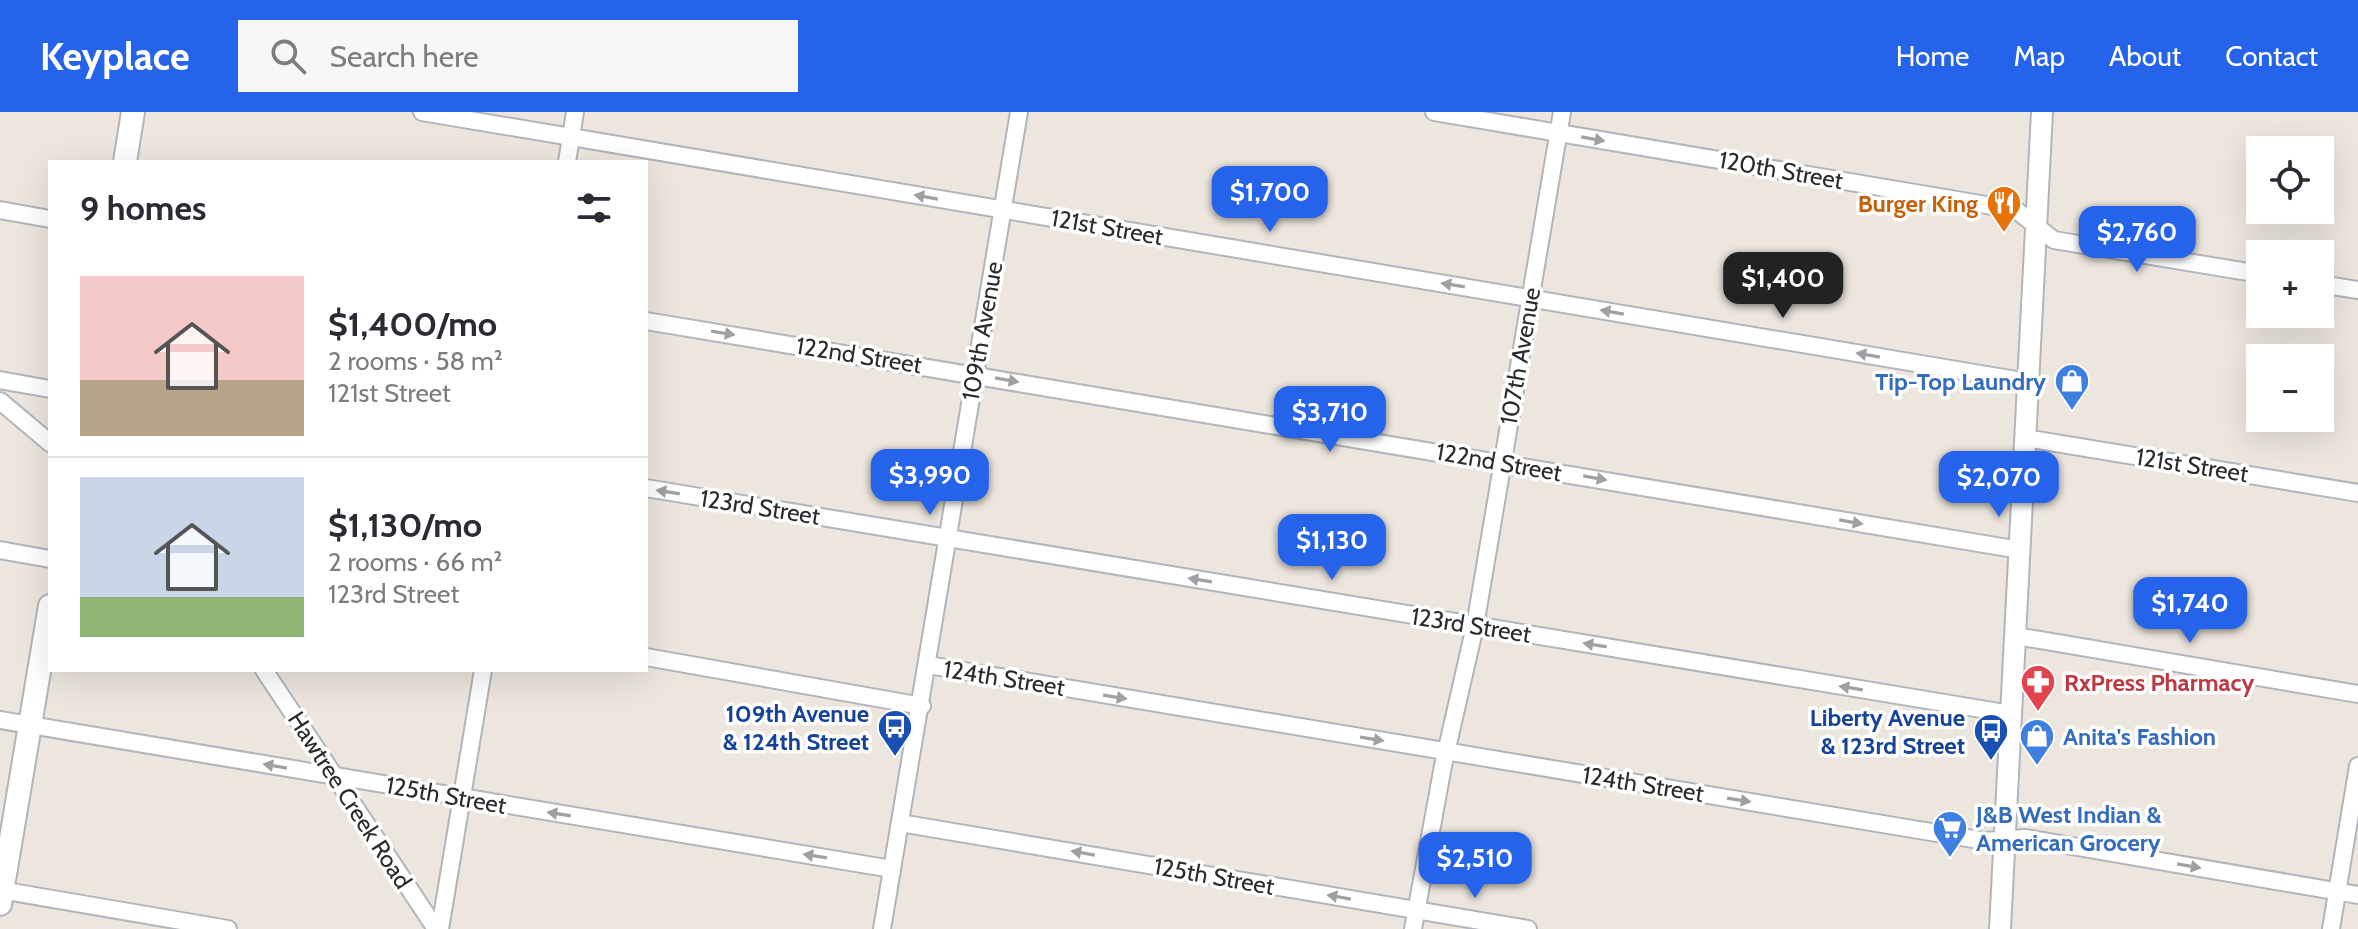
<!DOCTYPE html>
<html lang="en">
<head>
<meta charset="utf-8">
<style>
  body { margin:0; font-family:Cabin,sans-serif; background:#f7f7f7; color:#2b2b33; height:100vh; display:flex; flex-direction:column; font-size:30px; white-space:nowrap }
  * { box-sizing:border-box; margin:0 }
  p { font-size:26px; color:#7c7c81 }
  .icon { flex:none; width:44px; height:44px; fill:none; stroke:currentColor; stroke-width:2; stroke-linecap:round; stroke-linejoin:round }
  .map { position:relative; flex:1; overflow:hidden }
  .panel { position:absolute; left:48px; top:48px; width:600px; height:512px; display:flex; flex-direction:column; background:#fff; border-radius:0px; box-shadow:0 8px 32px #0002 }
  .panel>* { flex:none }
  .controls { position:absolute; left:2246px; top:24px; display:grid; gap:16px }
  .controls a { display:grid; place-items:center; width:88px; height:88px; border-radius:0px; background:#fff; box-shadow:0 8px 32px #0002; font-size:40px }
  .price { position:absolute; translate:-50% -68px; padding:0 18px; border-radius:16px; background:#2563eb; color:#fff; font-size:26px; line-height:52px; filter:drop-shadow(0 2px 4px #0008) }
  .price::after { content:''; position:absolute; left:50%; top:48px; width:24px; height:18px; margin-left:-12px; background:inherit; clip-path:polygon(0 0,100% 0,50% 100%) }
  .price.current { background:#222; color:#fff }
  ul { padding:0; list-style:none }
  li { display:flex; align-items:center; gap:24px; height:200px; padding:0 32px }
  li+li { border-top:2px solid #e1e1e2 }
  li span { display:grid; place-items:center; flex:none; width:224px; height:160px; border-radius:0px; color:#555 }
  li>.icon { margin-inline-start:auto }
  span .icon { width:96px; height:96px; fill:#fffc; stroke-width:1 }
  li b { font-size:34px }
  h2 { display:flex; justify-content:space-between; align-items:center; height:96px; padding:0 32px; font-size:34px }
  header { display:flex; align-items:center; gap:48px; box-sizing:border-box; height:112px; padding:0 40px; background:#2563eb; color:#fff }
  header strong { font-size:38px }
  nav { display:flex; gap:44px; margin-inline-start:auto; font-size:28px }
  .search { width:560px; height:72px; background:#f7f7f7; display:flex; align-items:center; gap:20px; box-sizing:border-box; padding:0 28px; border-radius:0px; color:#7c7c81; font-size:30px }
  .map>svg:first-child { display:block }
</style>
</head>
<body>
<header>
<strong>Keyplace</strong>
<div class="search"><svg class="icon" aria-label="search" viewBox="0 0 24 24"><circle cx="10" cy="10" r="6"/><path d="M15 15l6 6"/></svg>Search here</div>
<nav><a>Home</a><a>Map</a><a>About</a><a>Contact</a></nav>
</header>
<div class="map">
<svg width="2358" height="817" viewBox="0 0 2358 817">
  <rect width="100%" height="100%" fill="#ece6de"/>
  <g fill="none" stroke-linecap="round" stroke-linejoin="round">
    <defs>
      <g id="minor">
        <path d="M 422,0 L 2028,270"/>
        <path d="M 1434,0 L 2016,98 L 2054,128 L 2260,162"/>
        <path d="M 567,50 L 575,0"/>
        <path d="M 0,98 L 50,107"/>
        <path d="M 2320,172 L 2358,178"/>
        <path d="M 646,209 L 2020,438"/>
        <path d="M 0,268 L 50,277"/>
        <path d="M 0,289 L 50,331"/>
        <path d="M 2025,326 L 2358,381"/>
        <path d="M 646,376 L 2011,602"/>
        <path d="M 0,438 L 50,447"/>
        <path d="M 2016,524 L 2358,582"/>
        <path d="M 646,545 L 922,594"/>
        <path d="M 928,553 L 1985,729 L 2025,726 L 2358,783"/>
        <path d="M 264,558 L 436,817"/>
        <path d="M 0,608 L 892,757"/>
        <path d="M 900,711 L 1528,817"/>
        <path d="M 0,778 L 228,817"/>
        <path d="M 440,817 L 483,558"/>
        <path d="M 882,817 L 1019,0"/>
        <path d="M 1413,817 L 1443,654 L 1475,514 L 1562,0"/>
        <path d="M 2331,817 L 2358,654"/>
      </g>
      <path id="tertiary" d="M 2000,817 L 2042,0"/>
      <g id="secondary">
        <path d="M 125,50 L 133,0"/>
        <path d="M 0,792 L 50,494"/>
      </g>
    </defs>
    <use href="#minor" stroke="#b2b5bd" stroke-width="20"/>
    <use href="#tertiary" stroke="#b2b5bd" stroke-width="24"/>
    <use href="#secondary" stroke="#b2b5bd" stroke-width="26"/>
    <use href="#minor" stroke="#fff" stroke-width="16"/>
    <use href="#tertiary" stroke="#fff" stroke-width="20"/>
    <use href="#secondary" stroke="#fff" stroke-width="22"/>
  </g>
  <defs><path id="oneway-solid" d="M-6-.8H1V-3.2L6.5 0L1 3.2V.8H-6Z" transform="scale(2)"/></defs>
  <g fill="#a0a0a0">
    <use href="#oneway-solid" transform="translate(1593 27) rotate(10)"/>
    <use href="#oneway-solid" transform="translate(926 85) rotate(-170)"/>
    <use href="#oneway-solid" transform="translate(1453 173) rotate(-171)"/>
    <use href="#oneway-solid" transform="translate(1612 200) rotate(-170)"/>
    <use href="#oneway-solid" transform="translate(723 221) rotate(9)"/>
    <use href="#oneway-solid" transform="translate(1868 243) rotate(-170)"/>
    <use href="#oneway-solid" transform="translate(1007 268) rotate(10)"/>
    <use href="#oneway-solid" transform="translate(1595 366) rotate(10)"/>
    <use href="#oneway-solid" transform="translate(668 380) rotate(-171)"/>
    <use href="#oneway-solid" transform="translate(1851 410) rotate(10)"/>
    <use href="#oneway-solid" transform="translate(1200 468) rotate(-171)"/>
    <use href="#oneway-solid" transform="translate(1595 533) rotate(-171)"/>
    <use href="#oneway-solid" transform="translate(1851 576) rotate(-171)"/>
    <use href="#oneway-solid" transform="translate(1115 585) rotate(9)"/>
    <use href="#oneway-solid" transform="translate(1372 627) rotate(9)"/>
    <use href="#oneway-solid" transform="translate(275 654) rotate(-170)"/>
    <use href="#oneway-solid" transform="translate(1739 688) rotate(9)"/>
    <use href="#oneway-solid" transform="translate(559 702) rotate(-171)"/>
    <use href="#oneway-solid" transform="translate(1083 741) rotate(-170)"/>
    <use href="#oneway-solid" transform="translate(815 744) rotate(-171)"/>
    <use href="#oneway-solid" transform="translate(2189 754) rotate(10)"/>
    <use href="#oneway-solid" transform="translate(1339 785) rotate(-170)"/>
  </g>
  <defs>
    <symbol id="restaurant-pin" viewBox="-11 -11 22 30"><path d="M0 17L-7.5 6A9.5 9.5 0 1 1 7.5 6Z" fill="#e8710a" stroke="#fff"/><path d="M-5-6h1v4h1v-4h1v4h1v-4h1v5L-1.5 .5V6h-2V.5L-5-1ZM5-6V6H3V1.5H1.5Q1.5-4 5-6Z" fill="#fff"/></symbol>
    <symbol id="shop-pin" viewBox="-11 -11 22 30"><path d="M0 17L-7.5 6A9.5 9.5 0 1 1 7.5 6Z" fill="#3f7fe0" stroke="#fff"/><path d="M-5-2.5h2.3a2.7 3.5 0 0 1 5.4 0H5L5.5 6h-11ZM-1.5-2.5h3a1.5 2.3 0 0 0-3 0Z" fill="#fff"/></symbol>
    <symbol id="pharmacy-pin" viewBox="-11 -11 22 30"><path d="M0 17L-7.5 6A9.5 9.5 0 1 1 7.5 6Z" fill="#e0444e" stroke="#fff"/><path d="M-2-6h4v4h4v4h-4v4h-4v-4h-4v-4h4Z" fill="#fff"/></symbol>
    <symbol id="bus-pin" viewBox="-11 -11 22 30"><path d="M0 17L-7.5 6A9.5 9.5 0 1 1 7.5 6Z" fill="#1a4fb4" stroke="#fff"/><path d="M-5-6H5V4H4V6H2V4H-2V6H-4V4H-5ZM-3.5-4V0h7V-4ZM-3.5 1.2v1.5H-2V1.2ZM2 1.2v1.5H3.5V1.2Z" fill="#fff"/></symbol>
    <symbol id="supermarket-pin" viewBox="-11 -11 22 30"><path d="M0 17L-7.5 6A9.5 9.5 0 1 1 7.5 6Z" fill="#3f7fe0" stroke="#fff"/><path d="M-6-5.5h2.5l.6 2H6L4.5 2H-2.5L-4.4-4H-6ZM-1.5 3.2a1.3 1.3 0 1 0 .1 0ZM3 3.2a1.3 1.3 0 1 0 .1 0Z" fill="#fff"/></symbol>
  </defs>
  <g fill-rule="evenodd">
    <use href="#restaurant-pin" x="1984" y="71" width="40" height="54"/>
    <use href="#shop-pin" x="2052" y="249" width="40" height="54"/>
    <use href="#pharmacy-pin" x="2018" y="550" width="40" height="54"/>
    <use href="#bus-pin" x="875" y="595" width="40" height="54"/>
    <use href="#bus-pin" x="1971" y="599" width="40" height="54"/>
    <use href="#shop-pin" x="2017" y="604" width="40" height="54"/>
    <use href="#supermarket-pin" x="1930" y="696" width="40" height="54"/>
  </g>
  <g text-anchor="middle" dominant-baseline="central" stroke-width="7" stroke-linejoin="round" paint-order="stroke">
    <g font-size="24" fill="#2b2b2b" stroke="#fff">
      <text transform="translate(1781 58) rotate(10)">120th Street</text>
      <text transform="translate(1107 115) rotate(10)">121st Street</text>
      <text transform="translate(982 219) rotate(-80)">109th Avenue</text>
      <text transform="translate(859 243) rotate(9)">122nd Street</text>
      <text transform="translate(1520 244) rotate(-80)">107th Avenue</text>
      <text transform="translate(1499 350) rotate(10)">122nd Street</text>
      <text transform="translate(2192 353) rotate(9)">121st Street</text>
      <text transform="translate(760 395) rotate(9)">123rd Street</text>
      <text transform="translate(1471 513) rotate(9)">123rd Street</text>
      <text transform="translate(1004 566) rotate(9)">124th Street</text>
      <text transform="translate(1643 672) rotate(9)">124th Street</text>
      <text transform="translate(446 683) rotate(10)">125th Street</text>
      <text transform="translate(350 688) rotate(57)">Hawtree Creek Road</text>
      <text transform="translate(1214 764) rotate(10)">125th Street</text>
    </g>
    <g font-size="24" font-weight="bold" fill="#c56008" stroke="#fff" text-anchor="end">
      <text x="1978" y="91">Burger King</text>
    </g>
    <g font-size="24" font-weight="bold" fill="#366cbe" stroke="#fff" text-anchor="start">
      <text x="2046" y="269" text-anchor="end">Tip-Top Laundry</text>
      <text x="2063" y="624">Anita's Fashion</text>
      <text x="1976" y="702">J&amp;B West Indian &amp;<tspan x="1976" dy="28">American Grocery</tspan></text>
    </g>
    <g font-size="24" font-weight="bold" fill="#be3a42" stroke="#fff" text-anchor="start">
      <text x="2064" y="570">RxPress Pharmacy</text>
    </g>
    <g font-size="24" font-weight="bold" fill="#164399" stroke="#fff" text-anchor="end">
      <text x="869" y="601">109th Avenue<tspan x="869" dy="28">&amp; 124th Street</tspan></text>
      <text x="1965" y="605">Liberty Avenue<tspan x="1965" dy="28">&amp; 123rd Street</tspan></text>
    </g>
  </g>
</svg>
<div class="controls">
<a><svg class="icon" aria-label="locate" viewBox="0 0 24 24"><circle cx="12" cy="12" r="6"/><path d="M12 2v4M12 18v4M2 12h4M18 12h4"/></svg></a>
<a>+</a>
<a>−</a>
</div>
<b class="price" style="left:1270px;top:122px">$1,700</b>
<b class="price" style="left:2137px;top:162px">$2,760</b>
<b class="price current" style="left:1783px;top:208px">$1,400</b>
<b class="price" style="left:1330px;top:342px">$3,710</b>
<b class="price" style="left:930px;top:405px">$3,990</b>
<b class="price" style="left:1999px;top:407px">$2,070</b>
<b class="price" style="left:1332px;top:470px">$1,130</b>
<b class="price" style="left:2190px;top:533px">$1,740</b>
<b class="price" style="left:1475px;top:788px">$2,510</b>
<section class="panel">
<h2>9 homes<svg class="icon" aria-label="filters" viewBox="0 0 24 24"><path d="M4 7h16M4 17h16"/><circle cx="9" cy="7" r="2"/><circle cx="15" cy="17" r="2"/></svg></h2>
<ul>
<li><span style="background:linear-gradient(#f6c9c9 65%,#b9a48a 0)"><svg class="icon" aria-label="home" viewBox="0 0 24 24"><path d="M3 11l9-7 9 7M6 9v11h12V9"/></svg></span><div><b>$1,400/mo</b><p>2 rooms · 58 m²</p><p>121st Street</p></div></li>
<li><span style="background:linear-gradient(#c9d6e8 75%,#8fb573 0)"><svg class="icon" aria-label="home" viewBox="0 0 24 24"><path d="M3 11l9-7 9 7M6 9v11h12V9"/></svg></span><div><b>$1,130/mo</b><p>2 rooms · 66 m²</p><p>123rd Street</p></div></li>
</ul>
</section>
</div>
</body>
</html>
